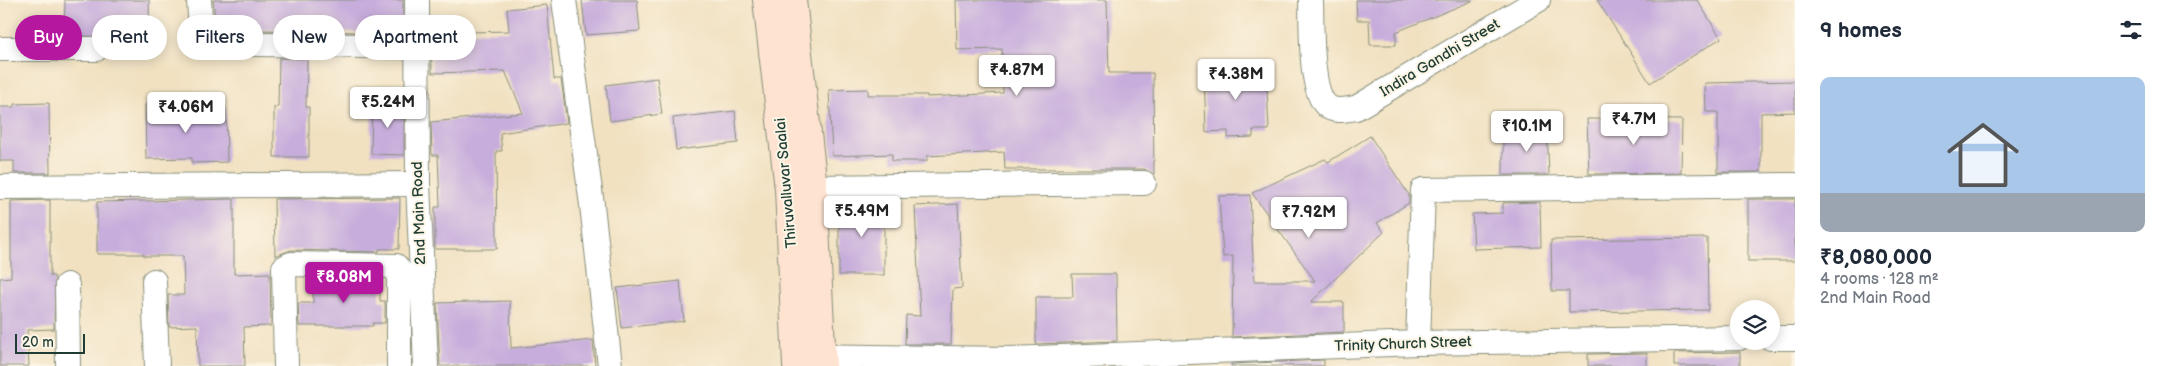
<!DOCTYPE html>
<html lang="en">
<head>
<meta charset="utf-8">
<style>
  body { margin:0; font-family:"Balsamiq Sans",sans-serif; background:#f2f2f3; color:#1f2937; height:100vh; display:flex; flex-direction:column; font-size:19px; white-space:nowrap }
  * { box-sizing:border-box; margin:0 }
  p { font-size:16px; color:#747a83 }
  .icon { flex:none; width:28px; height:28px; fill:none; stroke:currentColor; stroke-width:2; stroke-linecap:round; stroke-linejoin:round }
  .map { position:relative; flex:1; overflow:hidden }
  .sheet { display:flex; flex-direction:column; background:#fff; width:375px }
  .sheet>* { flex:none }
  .guide { position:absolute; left:15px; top:15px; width:475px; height:45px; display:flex; gap:10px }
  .fabs { position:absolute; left:1730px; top:300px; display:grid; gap:10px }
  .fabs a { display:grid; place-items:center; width:50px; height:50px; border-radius:50%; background:#fff; box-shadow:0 2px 12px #0003; font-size:25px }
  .scale { position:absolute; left:15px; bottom:12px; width:70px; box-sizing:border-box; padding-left:5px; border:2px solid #1f3d34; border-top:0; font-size:14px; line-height:18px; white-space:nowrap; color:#1f3d34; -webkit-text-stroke:4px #fcf5e5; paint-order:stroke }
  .price { position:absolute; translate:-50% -42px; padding:0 11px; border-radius:5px; background:#fff; color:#222; font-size:16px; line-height:32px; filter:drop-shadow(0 1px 2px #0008) }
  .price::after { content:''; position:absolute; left:50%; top:30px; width:15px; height:11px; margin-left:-8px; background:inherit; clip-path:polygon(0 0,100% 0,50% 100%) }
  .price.active { background:#b5179e; color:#fff }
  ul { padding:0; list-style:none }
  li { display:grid; align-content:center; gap:10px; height:265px; padding:0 25px }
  li span { display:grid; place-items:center; height:155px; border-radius:10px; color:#555 }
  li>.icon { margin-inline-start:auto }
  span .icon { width:90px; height:90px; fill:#fffc; stroke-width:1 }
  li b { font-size:21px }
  h2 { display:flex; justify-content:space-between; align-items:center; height:60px; padding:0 25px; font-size:21px }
  .chip { padding:0 18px; border-radius:22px; background:#fff; box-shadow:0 2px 12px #0003; font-size:18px; line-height:45px }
  .chip.active { background:#b5179e; color:#fff }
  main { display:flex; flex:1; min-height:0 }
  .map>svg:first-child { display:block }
</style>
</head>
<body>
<main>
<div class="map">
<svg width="1795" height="366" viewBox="0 0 1795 366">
  <rect width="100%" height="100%" fill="#fcf5e5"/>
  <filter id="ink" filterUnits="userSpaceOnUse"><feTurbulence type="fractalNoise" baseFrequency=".02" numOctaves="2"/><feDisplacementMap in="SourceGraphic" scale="10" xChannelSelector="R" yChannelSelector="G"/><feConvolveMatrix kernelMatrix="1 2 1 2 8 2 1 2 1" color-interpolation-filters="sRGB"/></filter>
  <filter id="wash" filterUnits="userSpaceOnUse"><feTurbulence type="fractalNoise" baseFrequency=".0096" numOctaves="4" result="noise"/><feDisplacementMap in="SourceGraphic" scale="20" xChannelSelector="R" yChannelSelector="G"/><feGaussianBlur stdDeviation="1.12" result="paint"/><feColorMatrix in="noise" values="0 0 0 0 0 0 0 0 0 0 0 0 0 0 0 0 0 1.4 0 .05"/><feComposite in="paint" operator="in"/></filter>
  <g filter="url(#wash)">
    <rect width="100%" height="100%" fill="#f1e1c1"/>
    <g id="blocks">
      <g fill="#c7addc">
        <path d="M 65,0 L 149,0 L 150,52 L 109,53 L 108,43 L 102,37 L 64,35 Z"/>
        <path d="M 213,0 L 403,0 L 403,33 L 216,29 Z"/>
        <path d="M 582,0 L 637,0 L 640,31 L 586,35 Z"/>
        <path d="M 956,0 L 1107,0 L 1109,73 L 1153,73 L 1154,175 L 1144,169 L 1005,169 L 1004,152 L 927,156 L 927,161 L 892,161 L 892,154 L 832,156 L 829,90 L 868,89 L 868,95 L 927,95 L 927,97 L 1003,93 L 1002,49 L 957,50 Z"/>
        <path d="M 1356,0 L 1472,0 L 1472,1 L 1396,32 L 1396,45 L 1370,45 L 1369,20 L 1357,20 Z"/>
        <path d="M 1597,0 L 1697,0 L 1721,38 L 1650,83 Z"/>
        <path d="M 547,5 L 554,79 L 561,79 L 567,123 L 500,133 L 502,151 L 496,151 L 497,249 L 435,249 L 435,207 L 440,207 L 438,155 L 432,155 L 431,122 L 523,113 L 505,71 L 432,73 L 431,33 L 509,31 L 507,9 Z"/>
        <path d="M 279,58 L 307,59 L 306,107 L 309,107 L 309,157 L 274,157 L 274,107 L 278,107 Z"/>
        <path d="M 1266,66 L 1269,130 L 1253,130 L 1253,137 L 1228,138 L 1228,131 L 1206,132 L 1204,69 Z"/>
        <path d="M 657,78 L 662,114 L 610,121 L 606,85 Z"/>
        <path d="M 1795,81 L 1795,112 L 1761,113 L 1761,172 L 1718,172 L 1718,112 L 1706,112 L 1705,83 Z"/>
        <path d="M 49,103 L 50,173 L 14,173 L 14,161 L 0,161 L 0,107 L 14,107 L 14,104 Z"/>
        <path d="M 180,104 L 180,109 L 226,108 L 227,162 L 192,163 L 192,158 L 146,159 L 145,105 Z"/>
        <path d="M 372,104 L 404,104 L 404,155 L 371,154 Z"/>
        <path d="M 735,111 L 738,143 L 676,150 L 673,118 Z"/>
        <path d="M 1587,119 L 1682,120 L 1681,173 L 1589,174 Z"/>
        <path d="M 1547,126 L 1549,175 L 1503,175 L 1503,140 L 1524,130 Z"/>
        <path d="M 1370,136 L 1409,195 L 1409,203 L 1377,223 L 1384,232 L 1311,302 L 1344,302 L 1344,332 L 1232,337 L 1233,256 L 1223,257 L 1219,196 L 1250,195 L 1254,281 L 1315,281 L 1252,193 L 1325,159 L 1328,162 Z"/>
        <path d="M 400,198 L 399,249 L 379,249 L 379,252 L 291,250 L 275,256 L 274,199 Z"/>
        <path d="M 234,199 L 234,274 L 270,273 L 271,326 L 244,327 L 245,366 L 198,366 L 197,326 L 169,327 L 168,295 L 184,295 L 183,256 L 144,256 L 144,254 L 97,254 L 97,202 Z"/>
        <rect x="1748" y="199" width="47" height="62"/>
        <path d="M 50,200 L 50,276 L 54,276 L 55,280 L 54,329 L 27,330 L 29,366 L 0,366 L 0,278 L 11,277 L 11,201 Z"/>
        <rect x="839" y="200" width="45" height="75"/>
        <path d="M 1540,202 L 1541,247 L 1474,249 L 1472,214 L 1503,213 L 1503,203 Z"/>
        <path d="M 958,204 L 962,288 L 953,289 L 951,344 L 905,344 L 906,315 L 920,316 L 915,206 Z"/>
        <path d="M 1707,238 L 1708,310 L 1569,312 L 1569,291 L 1552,291 L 1551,240 Z"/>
        <path d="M 1072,274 L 1116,274 L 1117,341 L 1036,344 L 1036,297 L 1073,297 Z"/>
        <path d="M 313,278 L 380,279 L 380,301 L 385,301 L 385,323 L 373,323 L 373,326 L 299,326 L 298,303 L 313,303 Z"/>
        <path d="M 680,281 L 684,321 L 622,328 L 617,288 Z"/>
        <path d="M 510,301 L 511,348 L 593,340 L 595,366 L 440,366 L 437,303 Z"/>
        <path d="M 1740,352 L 1740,366 L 1674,366 L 1674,353 Z"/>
        <path d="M 1647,353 L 1647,366 L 1588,366 L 1588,354 Z"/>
        <path d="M 1324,360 L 1324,366 L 1231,366 L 1231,364 Z"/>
      </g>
    </g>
  </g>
  <g filter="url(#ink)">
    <use href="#blocks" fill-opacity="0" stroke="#888f7a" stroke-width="1"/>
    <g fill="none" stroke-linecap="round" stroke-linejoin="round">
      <defs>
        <g id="street">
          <path d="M 199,0 L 201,33 L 209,43 L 416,47"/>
          <path d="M 417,0 L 418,184 L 426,366"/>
          <path d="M 564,0 L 592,205 L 610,366"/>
          <path d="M 1311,0 C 1312,24 1309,91 1327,106 C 1335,113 1347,109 1356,108 L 1538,0"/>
          <path d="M 0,49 L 96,49"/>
          <path d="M 0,187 L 418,184"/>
          <path d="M 813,187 L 1144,183"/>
          <path d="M 154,281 L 157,366"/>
          <path d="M 67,285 L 68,366"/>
          <path d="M 1771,338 L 1795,338"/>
          <path d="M 1418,343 L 1423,190 L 1795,185"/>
          <path d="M 802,356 L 1009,359 L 1418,343 L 1739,338"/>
          <path d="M 286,366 L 284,268 L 291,264 L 396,266 L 399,270 L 399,366"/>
        </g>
        <g id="secondary">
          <path d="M 767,0 L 789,189 L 797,366"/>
          <path d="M 792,0 L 813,187 L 822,366"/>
        </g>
      </defs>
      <use href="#street" stroke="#888f7a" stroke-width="26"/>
      <use href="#secondary" stroke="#888f7a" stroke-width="30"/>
      <use href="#street" stroke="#fff" stroke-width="24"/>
      <use href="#secondary" stroke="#fee3d1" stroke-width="28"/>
    </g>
  </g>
  <g text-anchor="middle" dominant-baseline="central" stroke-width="4" stroke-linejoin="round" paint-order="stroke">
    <g font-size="15" fill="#1f3d34" stroke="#fcf5e5">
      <text transform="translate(1440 58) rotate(-31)">Indira Gandhi Street</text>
      <text transform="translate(786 183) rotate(-95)">Thiruvalluvar Saalai</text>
      <text transform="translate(419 213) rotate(-92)">2nd Main Road</text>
      <text transform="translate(1403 344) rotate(-2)">Trinity Church Street</text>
    </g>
  </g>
</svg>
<div class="fabs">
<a><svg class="icon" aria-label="layers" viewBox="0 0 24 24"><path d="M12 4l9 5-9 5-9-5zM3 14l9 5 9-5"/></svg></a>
</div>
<div class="scale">20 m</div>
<b class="price" style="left:1017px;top:97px">₹4.87M</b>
<b class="price" style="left:1236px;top:101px">₹4.38M</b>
<b class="price" style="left:388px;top:129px">₹5.24M</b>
<b class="price" style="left:186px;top:134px">₹4.06M</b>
<b class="price" style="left:1634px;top:146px">₹4.7M</b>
<b class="price" style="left:1527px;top:153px">₹10.1M</b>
<b class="price" style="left:862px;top:238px">₹5.49M</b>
<b class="price" style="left:1309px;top:239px">₹7.92M</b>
<b class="price active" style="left:344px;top:304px">₹8.08M</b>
<div class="guide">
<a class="chip active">Buy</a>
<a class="chip">Rent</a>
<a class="chip">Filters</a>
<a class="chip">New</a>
<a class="chip">Apartment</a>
</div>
</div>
<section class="sheet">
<h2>9 homes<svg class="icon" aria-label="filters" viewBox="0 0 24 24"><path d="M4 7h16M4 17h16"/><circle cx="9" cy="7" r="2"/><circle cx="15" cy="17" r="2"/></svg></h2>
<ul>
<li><span style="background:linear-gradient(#a9c7e8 75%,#9aa5b1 0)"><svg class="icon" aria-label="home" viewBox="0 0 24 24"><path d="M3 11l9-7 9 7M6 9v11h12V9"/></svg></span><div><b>₹8,080,000</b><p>4 rooms · 128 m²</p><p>2nd Main Road</p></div></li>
</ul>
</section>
</main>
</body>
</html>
